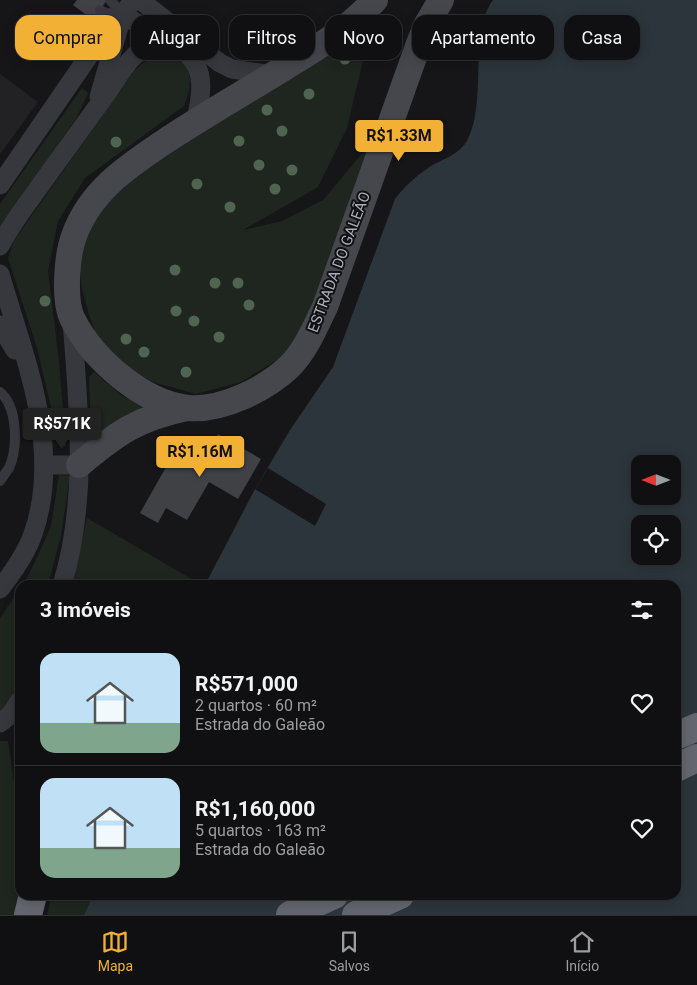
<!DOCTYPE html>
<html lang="pt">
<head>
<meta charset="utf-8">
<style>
  body { margin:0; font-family:Roboto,sans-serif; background:#1e1e20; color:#f1f3f6; height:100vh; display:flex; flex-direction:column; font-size:19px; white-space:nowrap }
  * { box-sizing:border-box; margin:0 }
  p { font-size:16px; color:#9c9d9f }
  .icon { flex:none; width:28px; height:28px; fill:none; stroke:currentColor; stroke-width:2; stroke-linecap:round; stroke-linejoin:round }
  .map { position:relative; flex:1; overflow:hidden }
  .side { position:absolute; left:15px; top:580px; width:666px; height:320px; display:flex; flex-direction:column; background:#101012; border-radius:15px; box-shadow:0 2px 12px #0003,0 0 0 1px #303032 }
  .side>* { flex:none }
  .guide { position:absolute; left:15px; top:15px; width:668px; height:45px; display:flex; gap:10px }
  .needle { width:32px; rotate:270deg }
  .buttons { position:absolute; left:631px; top:455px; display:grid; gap:10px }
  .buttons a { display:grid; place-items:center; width:50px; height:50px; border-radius:10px; background:#101012; box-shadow:0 2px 12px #0003,0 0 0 1px #303032; font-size:25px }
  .price { position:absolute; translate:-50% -42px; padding:0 11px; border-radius:5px; background:#f2b134; color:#111; font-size:16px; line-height:32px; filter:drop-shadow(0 1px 2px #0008) }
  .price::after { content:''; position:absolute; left:50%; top:30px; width:15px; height:11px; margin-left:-8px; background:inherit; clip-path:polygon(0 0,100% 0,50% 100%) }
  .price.on { background:#222; color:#fff }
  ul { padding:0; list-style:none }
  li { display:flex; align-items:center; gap:15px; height:125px; padding:0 25px }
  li+li { border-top:1px solid #303032 }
  li span { display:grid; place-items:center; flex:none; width:140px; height:100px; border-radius:15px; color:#555 }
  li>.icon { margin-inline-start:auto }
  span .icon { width:60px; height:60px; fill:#fffc; stroke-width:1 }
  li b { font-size:21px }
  h2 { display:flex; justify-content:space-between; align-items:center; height:60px; padding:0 25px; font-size:21px }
  .pill { padding:0 18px; border-radius:15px; background:#101012; box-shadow:0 2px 12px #0003,0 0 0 1px #303032; font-size:18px; line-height:45px }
  .pill.on { background:#f2b134; color:#111 }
  .tabs { display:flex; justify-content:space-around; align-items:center; height:70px; border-top:1px solid #303032; background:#101012; font-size:14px; color:#9c9d9f }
  .tabs a { display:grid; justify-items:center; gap:2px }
  .tabs .on { color:#f2b134 }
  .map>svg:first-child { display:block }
</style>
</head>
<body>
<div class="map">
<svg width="697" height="915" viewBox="0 0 697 915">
  <rect width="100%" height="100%" fill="#161618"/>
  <path fill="#222225" d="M 0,74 L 38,102 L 0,154 Z"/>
  <g fill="#1e261f">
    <path d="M 370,31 L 347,128 L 318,187 L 243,230 L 282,221 L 323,200 L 370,144 L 313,318 L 287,354 L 241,382 L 196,394 L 153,382 L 135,374 L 111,354 L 96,335 L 89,315 L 82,289 L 79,261 L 86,228 L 132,168 Z"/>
    <path d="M 156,56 C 191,55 196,77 184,106 L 85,178 L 58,221 L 48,271 L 59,362 L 66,446 L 61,449 L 37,348 L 8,258 L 13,242 L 134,71 L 144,62 Z"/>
    <path d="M 82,88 L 88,93 L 77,117 L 0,229 L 0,204 Z"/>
    <path d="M 94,372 L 122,396 L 146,406 L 95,436 L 91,430 L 89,377 Z"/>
    <path d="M 59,475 L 70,476 L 61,536 L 48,585 L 23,585 L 35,562 L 51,526 Z"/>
    <path d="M 87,518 L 202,585 L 72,585 Z"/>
    <path d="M 20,589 L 20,672 L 10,702 L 0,714 L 0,618 Z"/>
    <path d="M 0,741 L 8,741 C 16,798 28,858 16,915 L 0,915 Z"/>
    <path d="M 52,895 L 93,895 L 84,915 L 47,915 Z"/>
  </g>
  <path fill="#2c353c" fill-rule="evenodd" d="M 493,0 L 697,0 L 697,915 L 84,915 L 93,895 L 676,895 L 676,585 L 205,585 L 255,489 L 290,430 L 333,367 L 395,199 C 405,186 415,177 428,168 C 442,159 460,155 468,139 C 487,101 469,32 493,0 ZM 640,464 L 672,464 L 672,496 L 640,496 ZM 640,524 L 672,524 L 672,556 L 640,556 Z"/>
  <path fill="#161618" d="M 268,468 L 326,504 L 315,526 L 255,489 Z"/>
  <g fill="#404145">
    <path d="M 77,0 L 107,0 L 93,20 L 73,5 Z"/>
    <path d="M 218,434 L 261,459 L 238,499 L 209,482 L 187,520 L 166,508 L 158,523 L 140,513 L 178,446 L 203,461 Z"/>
  </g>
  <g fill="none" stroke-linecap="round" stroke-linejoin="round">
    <g stroke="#37383d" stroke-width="10">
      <path d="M 110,0 L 123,14"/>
      <path d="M 100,10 L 106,13 L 123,14"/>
      <path d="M 0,392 C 18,407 18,448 9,468 C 6,472 3,477 0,481"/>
    </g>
    <g stroke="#37383d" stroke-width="19">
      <path d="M 140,0 L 220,63 L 232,69 L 273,75"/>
      <path d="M 123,14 L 169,45"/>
      <path d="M 99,97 L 121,20"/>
      <path d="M 0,185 L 97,44 L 134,0"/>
      <path d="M 0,246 C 11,224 28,203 42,183 C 63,154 84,125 105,96 C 116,81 127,59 143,49 C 156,41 175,43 186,53 C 207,70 201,97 196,120"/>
      <path d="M 0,274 C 24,357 63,448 33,534 C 26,554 13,572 0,589"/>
      <path d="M 0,325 L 15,350"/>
      <path d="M 45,465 L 79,465"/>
      <path d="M 62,585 C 88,501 79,408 72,322"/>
      <path d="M 0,723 L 10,715 L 20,700"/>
    </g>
    <g stroke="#45474d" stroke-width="26">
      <path d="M 375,0 C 351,26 322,45 292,63 C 249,90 206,114 164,142 C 127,167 90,191 74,236 C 67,255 63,301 73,320 C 93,359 142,403 188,408 C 222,411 266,389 290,366 C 306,350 315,327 325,307 L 418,46 L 427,24 L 441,0"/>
      <path d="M 79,465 C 117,433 138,418 187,408"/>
    </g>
    <g stroke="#63666e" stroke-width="28">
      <path d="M 676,736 L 697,727"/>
      <path d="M 676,768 L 697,758"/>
      <path d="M 28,915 L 33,895"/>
      <path d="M 290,915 L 334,895"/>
      <path d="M 356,915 L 400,895"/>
    </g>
  </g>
  <g fill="#506452">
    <circle cx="345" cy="59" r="5.5"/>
    <circle cx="309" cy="94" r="5.5"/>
    <circle cx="267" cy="110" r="5.5"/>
    <circle cx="282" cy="131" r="5.5"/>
    <circle cx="239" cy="141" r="5.5"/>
    <circle cx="116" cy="142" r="5.5"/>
    <circle cx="259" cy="165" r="5.5"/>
    <circle cx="292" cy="170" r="5.5"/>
    <circle cx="197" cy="184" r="5.5"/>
    <circle cx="275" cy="189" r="5.5"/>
    <circle cx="230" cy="207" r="5.5"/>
    <circle cx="175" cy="270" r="5.5"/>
    <circle cx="215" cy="283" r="5.5"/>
    <circle cx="238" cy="283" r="5.5"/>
    <circle cx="45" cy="301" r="5.5"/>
    <circle cx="249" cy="305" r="5.5"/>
    <circle cx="176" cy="311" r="5.5"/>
    <circle cx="194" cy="321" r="5.5"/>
    <circle cx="219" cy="337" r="5.5"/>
    <circle cx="126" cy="339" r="5.5"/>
    <circle cx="144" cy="352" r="5.5"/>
    <circle cx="186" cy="372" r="5.5"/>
  </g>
  <g text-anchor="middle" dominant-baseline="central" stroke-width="4" stroke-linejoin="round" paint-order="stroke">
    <g font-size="15" fill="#a8adb8" stroke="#111113">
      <text transform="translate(339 262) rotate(-69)">ESTRADA DO GALEÃO</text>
    </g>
  </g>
</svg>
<div class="buttons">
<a><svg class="needle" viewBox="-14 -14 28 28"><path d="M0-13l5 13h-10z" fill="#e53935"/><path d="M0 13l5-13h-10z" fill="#9c9d9f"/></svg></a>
<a><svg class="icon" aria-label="locate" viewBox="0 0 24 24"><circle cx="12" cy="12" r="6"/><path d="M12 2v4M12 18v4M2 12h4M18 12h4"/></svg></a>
</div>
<b class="price" style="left:399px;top:162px">R$1.33M</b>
<b class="price on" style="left:62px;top:450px">R$571K</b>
<b class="price" style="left:200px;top:478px">R$1.16M</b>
<div class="guide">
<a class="pill on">Comprar</a>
<a class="pill">Alugar</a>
<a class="pill">Filtros</a>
<a class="pill">Novo</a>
<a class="pill">Apartamento</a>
<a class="pill">Casa</a>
</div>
<section class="side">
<h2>3 imóveis<svg class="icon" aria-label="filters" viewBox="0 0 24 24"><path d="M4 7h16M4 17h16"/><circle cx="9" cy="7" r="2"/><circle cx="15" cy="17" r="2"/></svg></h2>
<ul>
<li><span style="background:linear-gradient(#bfe0f5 70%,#7fa58c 0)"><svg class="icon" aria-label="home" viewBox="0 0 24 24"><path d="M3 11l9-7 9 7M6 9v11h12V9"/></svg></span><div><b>R$571,000</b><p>2 quartos · 60 m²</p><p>Estrada do Galeão</p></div><svg class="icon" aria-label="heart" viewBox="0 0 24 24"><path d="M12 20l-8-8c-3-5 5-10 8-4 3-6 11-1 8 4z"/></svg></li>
<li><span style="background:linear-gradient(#bfe0f5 70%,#7fa58c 0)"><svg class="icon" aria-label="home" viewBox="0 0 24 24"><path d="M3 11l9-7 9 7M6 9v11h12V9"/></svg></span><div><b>R$1,160,000</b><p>5 quartos · 163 m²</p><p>Estrada do Galeão</p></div><svg class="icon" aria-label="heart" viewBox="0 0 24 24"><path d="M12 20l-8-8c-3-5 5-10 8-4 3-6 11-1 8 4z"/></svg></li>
</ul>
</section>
</div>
<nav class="tabs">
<a class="on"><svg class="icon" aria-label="map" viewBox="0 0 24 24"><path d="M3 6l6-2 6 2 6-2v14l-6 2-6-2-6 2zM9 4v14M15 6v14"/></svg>Mapa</a>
<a><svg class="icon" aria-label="saved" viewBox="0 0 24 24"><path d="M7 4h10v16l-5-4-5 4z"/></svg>Salvos</a>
<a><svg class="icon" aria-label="home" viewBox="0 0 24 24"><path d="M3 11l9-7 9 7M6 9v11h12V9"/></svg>Início</a>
</nav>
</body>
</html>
